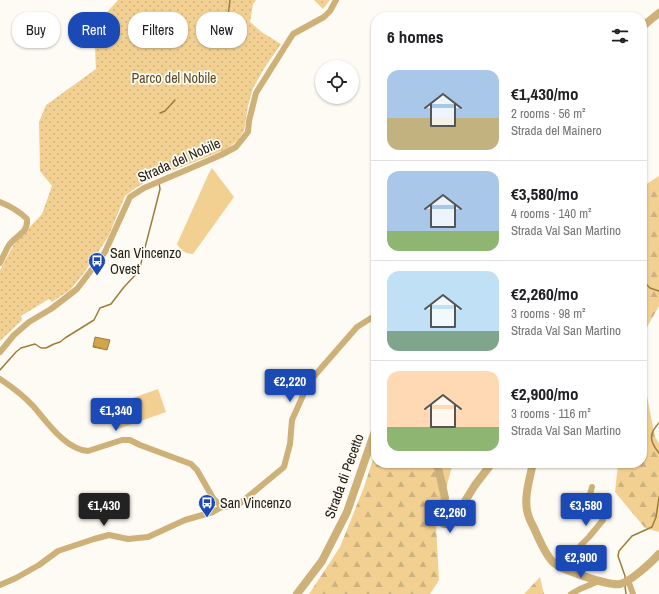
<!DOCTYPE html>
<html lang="en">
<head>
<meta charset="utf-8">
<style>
  body { margin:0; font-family:"Archivo Narrow",sans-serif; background:#f6f6f6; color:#202124; height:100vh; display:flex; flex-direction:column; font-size:15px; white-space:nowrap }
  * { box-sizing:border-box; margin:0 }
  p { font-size:13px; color:#757577 }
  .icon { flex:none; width:22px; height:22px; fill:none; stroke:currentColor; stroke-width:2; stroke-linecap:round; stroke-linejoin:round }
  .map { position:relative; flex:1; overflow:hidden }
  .sheet { position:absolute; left:371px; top:12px; width:276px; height:456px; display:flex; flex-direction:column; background:#fff; border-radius:16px; box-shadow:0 1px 3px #0004 }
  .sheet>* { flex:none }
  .top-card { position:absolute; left:12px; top:12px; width:299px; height:36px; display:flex; gap:8px }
  .controls { position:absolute; left:315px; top:60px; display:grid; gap:8px }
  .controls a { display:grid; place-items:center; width:44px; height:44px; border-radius:50%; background:#fff; box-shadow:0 1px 3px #0004; font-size:20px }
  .price { position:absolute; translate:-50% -34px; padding:0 9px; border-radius:4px; background:#1b4ab7; color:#fff; font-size:13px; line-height:26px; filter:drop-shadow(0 1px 2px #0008) }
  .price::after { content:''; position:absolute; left:50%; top:24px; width:12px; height:9px; margin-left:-6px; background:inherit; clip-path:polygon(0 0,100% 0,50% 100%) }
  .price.current { background:#222; color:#fff }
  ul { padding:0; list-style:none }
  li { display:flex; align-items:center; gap:12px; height:100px; padding:0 16px }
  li+li { border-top:1px solid #e0e0e0 }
  li span { display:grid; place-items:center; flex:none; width:112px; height:80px; border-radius:12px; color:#555 }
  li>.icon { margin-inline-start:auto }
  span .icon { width:48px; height:48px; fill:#fffc; stroke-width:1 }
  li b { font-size:17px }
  h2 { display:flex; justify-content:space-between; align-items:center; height:48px; padding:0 16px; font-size:17px }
  .chip { padding:0 14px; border-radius:16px; background:#fff; box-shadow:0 1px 3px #0004; font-size:14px; line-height:36px }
  .chip.current { background:#1b4ab7; color:#fff }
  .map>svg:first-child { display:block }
</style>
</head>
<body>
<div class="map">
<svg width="659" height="594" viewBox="0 0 659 594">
  <defs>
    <pattern id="forest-firs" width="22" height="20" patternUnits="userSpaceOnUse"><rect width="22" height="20" fill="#f1d092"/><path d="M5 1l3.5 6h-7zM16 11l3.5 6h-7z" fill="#ceb27d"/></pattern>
    <pattern id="park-dots" width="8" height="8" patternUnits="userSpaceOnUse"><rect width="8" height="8" fill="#f1d092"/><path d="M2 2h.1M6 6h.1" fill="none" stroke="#ceb27d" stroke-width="1.8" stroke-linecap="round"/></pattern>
    <pattern id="water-ripples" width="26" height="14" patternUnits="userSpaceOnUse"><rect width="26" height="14" fill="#d1a54a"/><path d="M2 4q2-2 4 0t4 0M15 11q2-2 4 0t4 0" fill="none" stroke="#a9863c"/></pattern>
  </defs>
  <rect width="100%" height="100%" fill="#fefbf4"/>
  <g fill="#f1d092">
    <path d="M 212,168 L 234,197 L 193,254 C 185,254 181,250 177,244 L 209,173 Z"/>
    <path d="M 158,389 L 166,412 L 115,430 L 107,407 Z"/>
  </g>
  <g fill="url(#forest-firs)">
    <path d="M 659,176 L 659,306 L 642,336 L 642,187 Z"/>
    <path d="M 642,388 L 646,391 L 655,437 L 659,443 L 659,532 L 645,528 L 615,492 L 618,463 L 642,463 Z"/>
    <path d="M 376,450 L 376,463 L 453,463 L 436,525 L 439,580 L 430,594 L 309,594 L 340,547 L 364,487 Z"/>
    <path d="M 540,577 L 544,594 L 524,594 Z"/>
  </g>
  <g fill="url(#park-dots)">
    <path d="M 118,0 L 256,0 L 253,4 L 250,22 L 263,33 L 281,44 L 265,67 L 253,88 L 248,106 L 244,131 L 238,140 L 227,149 L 156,177 L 137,187 L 125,196 L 108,237 L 84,273 L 70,290 L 52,302 L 49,299 L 21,316 L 22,320 L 0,341 L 0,270 L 14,244 L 42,214 L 52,186 L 40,171 L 39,122 L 46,105 L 96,69 L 94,27 Z"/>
    <path d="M 314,0 L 330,0 L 323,9 Z"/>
  </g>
  <path fill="url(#water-ripples)" stroke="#9e7d3a" d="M 95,337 L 110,340 L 107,350 L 93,347 Z"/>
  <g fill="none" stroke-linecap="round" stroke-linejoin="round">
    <g stroke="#9e7d3a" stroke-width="1.5">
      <path d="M 215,37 L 225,22 L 228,16 L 230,0"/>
      <path d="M 160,113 L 165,111 L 175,100"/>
      <path d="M 642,280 L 650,288 L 659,291"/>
      <path d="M 0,370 L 16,352 L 21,348 L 35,344 L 41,348 L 46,348 L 54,344 L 60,342 L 65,338 L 94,320 L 100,308 L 111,304 L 124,287 L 139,271 L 156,205 L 160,189 L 159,183"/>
      <path d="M 659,423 C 648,434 650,442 659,453"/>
      <path d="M 625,578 L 625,576 L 618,556 L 619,551 L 632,536 L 652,527 L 656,517 L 659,497"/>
      <path d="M 625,586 L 626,594"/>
    </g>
    <g stroke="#ceb179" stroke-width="6">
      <path d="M 0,202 C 10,206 19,211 27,219 C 28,234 17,234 9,245 C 6,250 3,257 0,263"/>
      <path d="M 0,352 L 14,335 L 29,322 L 51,309 L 77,289 L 105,252 L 130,197 L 144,188 L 198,165 L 221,155 L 236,147 L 248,132 L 249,121 L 256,93 L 293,34 L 324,17 L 330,11 L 336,0"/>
      <path d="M 0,379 C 12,387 24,396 34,407 C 47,422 66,450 88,451 L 122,440 L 130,440 L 140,445 L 191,464 L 197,470 L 213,498 L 222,507"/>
      <path d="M 565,569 L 581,545 L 589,537 L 603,520 L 592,499 L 590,494 L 592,487"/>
      <path d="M 628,580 L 633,594"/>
      <path d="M 0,585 L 16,578 L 39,565 L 58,551 L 94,539 L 109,535 L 128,539 L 148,537 L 185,520 L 213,512 L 222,507 L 238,505 L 284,467 L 290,444 L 292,420 L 309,382 L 357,327 L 376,315"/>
      <path d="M 571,594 L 580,589 L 599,581"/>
    </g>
    <g stroke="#ceb179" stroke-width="8">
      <path d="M 642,27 L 649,21 L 659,13"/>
      <path d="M 437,463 L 445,498 L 441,522 L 444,524 L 450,524 L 454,519 L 475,485 L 492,463"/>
      <path d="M 533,463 C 530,478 523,499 528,514 C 529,519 532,524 534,528 C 539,539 545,555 554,563 C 562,570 609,586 620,584 C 630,582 652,562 659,554"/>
      <path d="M 297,594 L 322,561 L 347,512 L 376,428"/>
    </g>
  </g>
  <defs>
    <symbol id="bus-pin" viewBox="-11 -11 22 30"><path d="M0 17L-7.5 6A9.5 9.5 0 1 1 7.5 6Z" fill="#1b4ab7" stroke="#fefbf4"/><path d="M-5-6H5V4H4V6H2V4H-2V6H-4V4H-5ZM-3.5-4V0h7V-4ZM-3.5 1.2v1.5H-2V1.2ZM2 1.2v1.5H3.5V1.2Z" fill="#fff"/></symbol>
  </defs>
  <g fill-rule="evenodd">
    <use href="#bus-pin" x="87" y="251" width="20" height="27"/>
    <use href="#bus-pin" x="197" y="493" width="20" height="27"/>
  </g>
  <g text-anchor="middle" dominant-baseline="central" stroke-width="3.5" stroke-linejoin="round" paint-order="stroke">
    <g font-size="14" fill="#5b4822" stroke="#fefbf4">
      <text x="174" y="78">Parco del Nobile</text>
    </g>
    <g font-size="14" fill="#262014" stroke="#fefbf4">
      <text transform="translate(179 160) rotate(-24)">Strada del Nobile</text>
      <text transform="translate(344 476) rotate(-70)">Strada di Pecetto</text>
    </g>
    <g font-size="14" fill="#262014" stroke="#fefbf4" text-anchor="start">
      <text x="110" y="253">San Vincenzo<tspan x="110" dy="16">Ovest</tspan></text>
      <text x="220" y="503">San Vincenzo</text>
    </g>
  </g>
</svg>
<div class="controls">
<a><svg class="icon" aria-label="locate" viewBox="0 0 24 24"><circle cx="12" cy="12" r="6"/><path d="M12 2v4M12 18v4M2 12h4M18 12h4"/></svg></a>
</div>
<b class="price" style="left:290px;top:403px">€2,220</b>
<b class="price" style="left:116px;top:432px">€1,340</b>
<b class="price current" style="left:104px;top:527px">€1,430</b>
<b class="price" style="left:586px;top:527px">€3,580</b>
<b class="price" style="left:450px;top:534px">€2,260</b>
<b class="price" style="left:581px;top:579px">€2,900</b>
<div class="top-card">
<a class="chip">Buy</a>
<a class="chip current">Rent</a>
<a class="chip">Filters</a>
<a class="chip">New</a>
</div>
<section class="sheet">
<h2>6 homes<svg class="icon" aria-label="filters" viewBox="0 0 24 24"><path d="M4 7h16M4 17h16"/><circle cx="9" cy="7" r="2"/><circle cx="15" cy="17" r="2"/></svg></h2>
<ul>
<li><span style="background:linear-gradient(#a9c7e8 60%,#c2b280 0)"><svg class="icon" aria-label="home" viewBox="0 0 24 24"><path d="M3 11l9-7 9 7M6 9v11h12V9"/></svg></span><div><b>€1,430/mo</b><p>2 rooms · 56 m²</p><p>Strada del Mainero</p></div></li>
<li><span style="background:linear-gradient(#a9c7e8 75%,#8fb573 0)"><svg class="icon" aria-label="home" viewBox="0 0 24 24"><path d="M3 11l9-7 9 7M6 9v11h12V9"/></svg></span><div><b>€3,580/mo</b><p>4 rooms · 140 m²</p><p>Strada Val San Martino</p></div></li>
<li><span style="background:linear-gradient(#bfe0f5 75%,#7fa58c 0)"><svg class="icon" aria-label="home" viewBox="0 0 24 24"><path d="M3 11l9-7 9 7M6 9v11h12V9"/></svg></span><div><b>€2,260/mo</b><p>3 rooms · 98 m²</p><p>Strada Val San Martino</p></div></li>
<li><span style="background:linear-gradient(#ffd9b3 70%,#8fb573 0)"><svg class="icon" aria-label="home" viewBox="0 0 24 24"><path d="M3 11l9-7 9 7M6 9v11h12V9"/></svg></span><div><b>€2,900/mo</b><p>3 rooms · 116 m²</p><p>Strada Val San Martino</p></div></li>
</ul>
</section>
</div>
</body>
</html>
